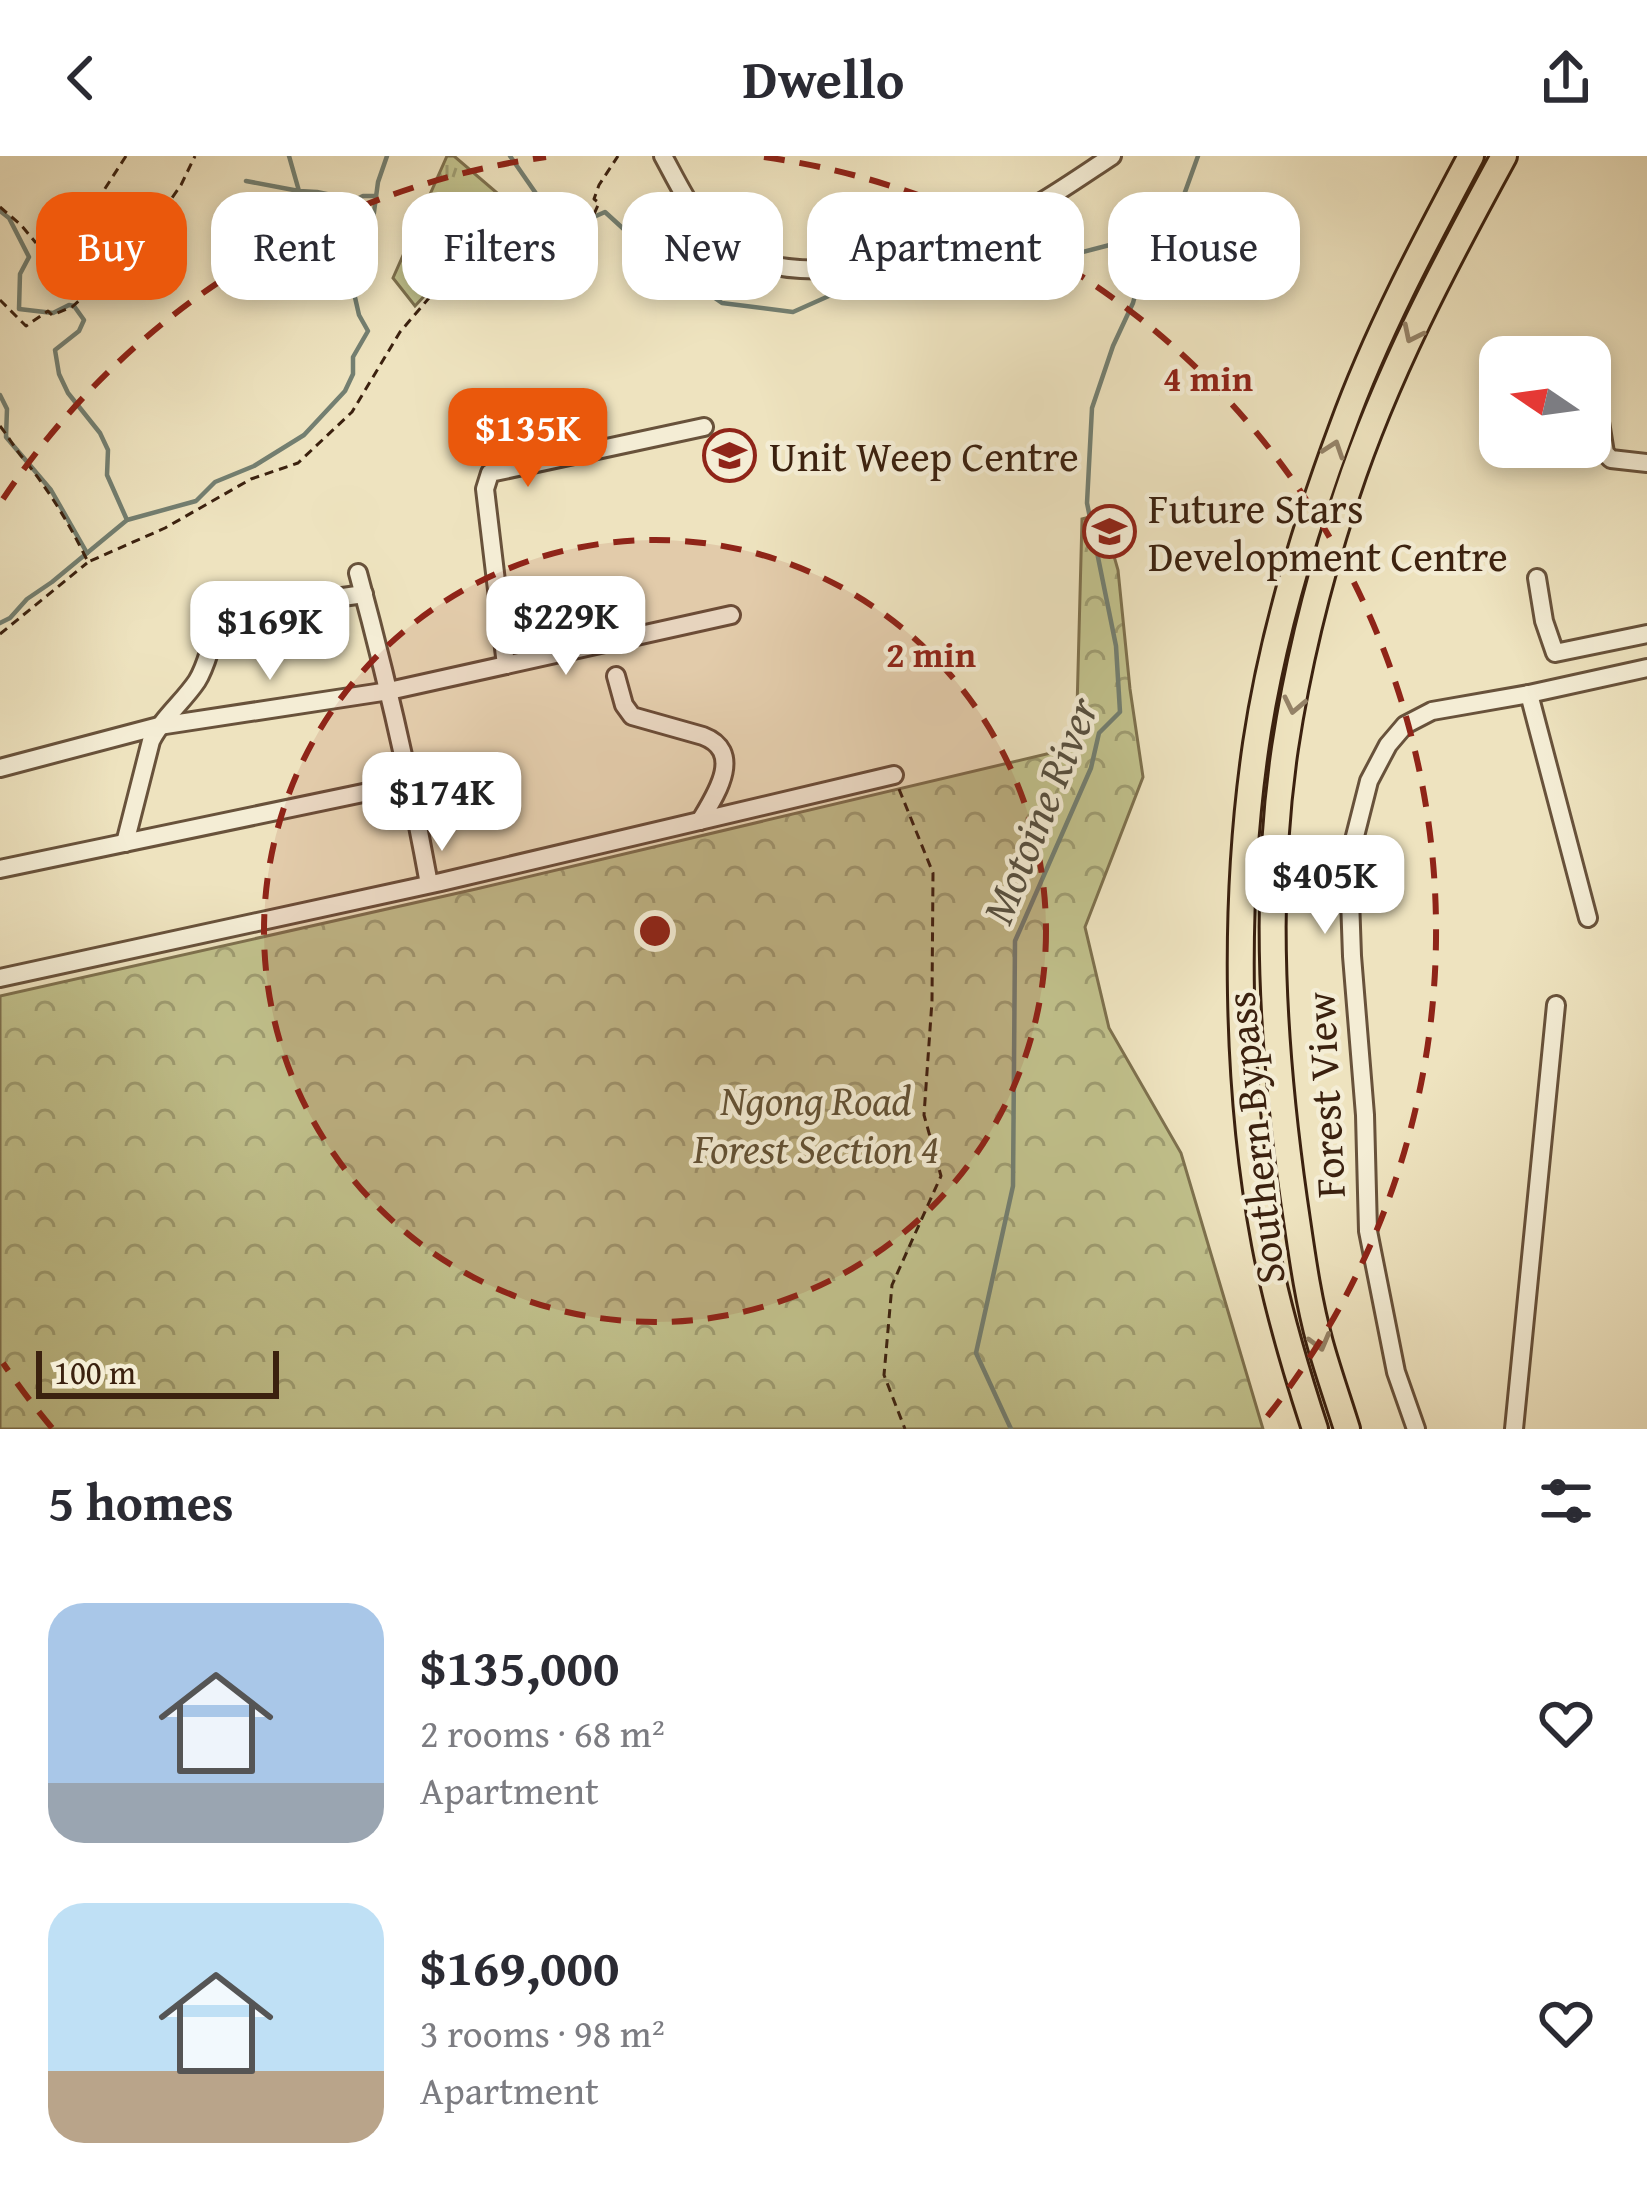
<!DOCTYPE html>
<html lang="en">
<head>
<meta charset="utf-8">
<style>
  body { margin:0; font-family:"Gentium Book Plus",serif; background:#f7f7f7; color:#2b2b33; height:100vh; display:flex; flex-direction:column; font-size:45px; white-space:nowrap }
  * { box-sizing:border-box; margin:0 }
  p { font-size:39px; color:#7c7c81 }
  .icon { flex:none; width:66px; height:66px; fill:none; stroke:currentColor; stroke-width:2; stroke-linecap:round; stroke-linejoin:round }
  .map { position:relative; height:1273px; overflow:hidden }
  .side { display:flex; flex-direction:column; background:#fff; flex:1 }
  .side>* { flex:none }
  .top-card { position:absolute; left:36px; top:36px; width:1575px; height:108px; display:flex; gap:24px }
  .needle { width:78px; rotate:283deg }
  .fabs { position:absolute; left:1479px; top:180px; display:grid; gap:24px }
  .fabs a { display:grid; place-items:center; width:132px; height:132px; border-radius:24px; background:#fff; box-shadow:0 6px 18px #0003; font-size:60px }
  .scale { position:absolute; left:36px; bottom:30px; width:243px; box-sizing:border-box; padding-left:12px; border:6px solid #3b210f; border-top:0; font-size:33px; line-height:42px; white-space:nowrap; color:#3b210f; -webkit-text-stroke:9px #f4edd5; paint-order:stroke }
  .price { position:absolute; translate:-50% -102px; padding:0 27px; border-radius:24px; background:#fff; color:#222; font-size:39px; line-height:78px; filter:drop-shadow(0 3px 6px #0008) }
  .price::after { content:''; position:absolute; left:50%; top:72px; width:36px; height:27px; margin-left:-18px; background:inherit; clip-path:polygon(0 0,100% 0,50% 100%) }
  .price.on { background:#ea580c; color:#fff }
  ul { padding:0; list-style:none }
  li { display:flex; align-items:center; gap:36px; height:300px; padding:0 48px }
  li span { display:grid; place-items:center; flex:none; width:336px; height:240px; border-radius:36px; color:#555 }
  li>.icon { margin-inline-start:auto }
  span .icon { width:144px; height:144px; fill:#fffc; stroke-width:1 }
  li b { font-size:51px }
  h2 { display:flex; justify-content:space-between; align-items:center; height:144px; padding:0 48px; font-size:51px }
  .chip { padding:0 42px; border-radius:36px; background:#fff; box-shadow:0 6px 18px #0003; font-size:42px; line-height:108px }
  .chip.on { background:#ea580c; color:#fff }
  header { display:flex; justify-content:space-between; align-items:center; height:156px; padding:0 48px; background:#fff; font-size:54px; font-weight:700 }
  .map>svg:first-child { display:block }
</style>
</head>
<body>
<header><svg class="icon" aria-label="back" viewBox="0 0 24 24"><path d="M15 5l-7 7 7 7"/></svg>Dwello<svg class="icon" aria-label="share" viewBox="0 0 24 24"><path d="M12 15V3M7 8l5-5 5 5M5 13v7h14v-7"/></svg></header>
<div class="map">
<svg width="1647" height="1273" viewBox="0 0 1647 1273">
  <defs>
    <pattern id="forest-crowns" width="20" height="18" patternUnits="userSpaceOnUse" patternTransform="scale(3)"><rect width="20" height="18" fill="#c1c18c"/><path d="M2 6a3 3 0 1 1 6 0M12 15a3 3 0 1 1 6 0" fill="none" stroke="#9e9c71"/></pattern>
    <pattern id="park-tufts" width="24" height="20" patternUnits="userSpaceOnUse" patternTransform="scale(3)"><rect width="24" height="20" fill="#c1c18c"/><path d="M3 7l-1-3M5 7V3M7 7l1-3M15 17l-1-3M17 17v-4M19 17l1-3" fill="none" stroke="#9e9c71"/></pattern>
  </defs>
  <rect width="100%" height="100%" fill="#eee3bf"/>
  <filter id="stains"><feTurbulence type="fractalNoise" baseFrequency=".00167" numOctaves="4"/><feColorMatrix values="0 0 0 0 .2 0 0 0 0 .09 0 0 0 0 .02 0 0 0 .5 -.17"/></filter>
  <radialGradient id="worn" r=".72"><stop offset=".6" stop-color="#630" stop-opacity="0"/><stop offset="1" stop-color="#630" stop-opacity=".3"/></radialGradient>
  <path fill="url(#forest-crowns)" stroke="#7e714e" stroke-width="3" d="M 1102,358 L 1118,414 L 1130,533 L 1143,621 L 1085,771 L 1109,872 L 1181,997 L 1263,1273 L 0,1273 L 0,840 L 476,733 L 1076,591 L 1082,363 Z"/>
  <path fill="url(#park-tufts)" stroke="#7e714e" stroke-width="3" d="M 447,0 L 454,0 L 510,48 L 415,150 L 393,122 Z"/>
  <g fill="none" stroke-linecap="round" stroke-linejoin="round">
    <g stroke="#737f71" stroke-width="4.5">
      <path d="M 289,0 L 299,35 L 317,36 L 355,44 L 363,40 L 375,40"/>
      <path d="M 510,0 L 562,75 L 605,56 L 651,98 L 722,147 L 793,156 L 840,135 L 884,128 L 889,135 L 912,134 L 983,122 L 1125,85 L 1165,86"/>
      <path d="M 246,25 L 299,35"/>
      <path d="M 0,55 L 9,62 L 29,101 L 20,118 L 19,153 L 53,157 L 69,149 L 74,150 L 84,164 L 79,175 L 55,194 L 59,218 L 68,237 L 100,277 L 108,294 L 107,319 L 127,364"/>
      <path d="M 0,239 L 7,253 L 6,281 L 51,334 L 87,397"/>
      <path d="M 0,467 L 10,462 L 27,443 L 52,426 L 127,364 L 196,345 L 215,326 L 254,310 L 304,279 L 345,235 L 353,218 L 353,201 L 368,175 L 359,159 L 354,137 L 355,126 L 367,106 L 368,80 L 372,71 L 378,26 L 387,0"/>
      <path d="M 1011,1273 L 976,1197 L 1013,1030 L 1015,785 L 1091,612 L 1099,577 L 1120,556 L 1116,490 L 1087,347 L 1092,252 L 1113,190 L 1133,147 L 1141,117 L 1167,86 L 1198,0"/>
    </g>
    <defs>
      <g id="minor">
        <path d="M 663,0 C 680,31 697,69 726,90 C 794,138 923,102 993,71 C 1035,53 1074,25 1112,0"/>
        <path d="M 1590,204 L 1605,297 L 1611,303 L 1647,307"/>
        <path d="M 358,417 C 386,520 410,623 429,728"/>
        <path d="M 1537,422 L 1544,465 L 1555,497 L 1647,478"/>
        <path d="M 506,509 L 485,333 L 490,317 L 704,271"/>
        <path d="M 616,520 L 624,549 L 632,560 L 703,580 C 745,596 715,640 700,665"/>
        <path d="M 1529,538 L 1588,762"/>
        <path d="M 0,612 L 159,570 L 389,535 L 731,459"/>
        <path d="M 125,687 L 151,585 C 162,562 183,546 197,525 C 211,503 210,475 229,457 L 364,438"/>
        <path d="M 0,713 L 411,627"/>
        <path d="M 0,822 L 441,726 L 894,619"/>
        <path d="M 1416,1273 L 1396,1216 L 1368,1075 L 1365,959 L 1352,800 L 1349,714 L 1352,692 L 1369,625 L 1388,589 L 1405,569 L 1432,555 L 1529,538 L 1647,512"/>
        <path d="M 1514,1273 L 1556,849"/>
      </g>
      <g id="highway">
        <path d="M 1315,1273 C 1295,1212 1277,1151 1265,1088 C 1236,933 1233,745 1256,588 C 1272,480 1304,374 1342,272 C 1376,178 1424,88 1471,0"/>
        <path d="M 1347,1273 C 1338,1244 1328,1216 1320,1187 C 1307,1140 1301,1091 1294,1044 C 1273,896 1263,741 1285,592 C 1298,506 1320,419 1347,337 C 1386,219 1445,108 1504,0"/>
      </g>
    </defs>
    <use href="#minor" stroke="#68523b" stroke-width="22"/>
    <use href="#highway" stroke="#3b210f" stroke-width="30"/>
    <g stroke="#3b210f" stroke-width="3" stroke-dasharray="9 6" stroke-linecap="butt">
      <path d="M 126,0 L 97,45 L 138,87"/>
      <path d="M 0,51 L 21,69 L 36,87"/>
      <path d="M 0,144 L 26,170 L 48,155 L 52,159 L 72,151 L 134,96 L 181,29 L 195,0"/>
      <path d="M 0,270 C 8,280 14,291 22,301 C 49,334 69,367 88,406 L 165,372 L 251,323 L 298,307 L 352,256 L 400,176 L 452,115 L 480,126 L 508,119 L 587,74 L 599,47 L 594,43 L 599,29 L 618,0"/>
      <path d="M 0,478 L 87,407"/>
      <path d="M 899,633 L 933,717 L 932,845 L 924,959 L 941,1020 L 892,1129 L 884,1219 L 905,1273"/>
    </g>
    <use href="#minor" stroke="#f4edd5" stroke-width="16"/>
    <use href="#highway" stroke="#eee3bf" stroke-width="24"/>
  </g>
  <defs><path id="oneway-chevron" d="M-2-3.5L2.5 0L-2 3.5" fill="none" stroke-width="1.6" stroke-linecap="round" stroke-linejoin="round" transform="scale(3)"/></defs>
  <g stroke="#948267">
    <use href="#oneway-chevron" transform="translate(1412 178) rotate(116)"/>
    <use href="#oneway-chevron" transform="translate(1334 293) rotate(-71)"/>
    <use href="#oneway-chevron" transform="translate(1294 549) rotate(102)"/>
    <use href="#oneway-chevron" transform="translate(1320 1186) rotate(75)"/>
  </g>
  <circle cx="655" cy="775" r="391" fill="#8f2418" fill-opacity=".12"/>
  <g fill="none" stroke="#8f2418" stroke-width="6" stroke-dasharray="21 15">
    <circle cx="655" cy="775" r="391"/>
    <path d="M52 1272A782 782 0 0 1 3 1207M3 343A782 782 0 0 1 546 1M764 1A782 782 0 0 1 1258 1272"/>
  </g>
  <defs>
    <symbol id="school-ring" viewBox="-11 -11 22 22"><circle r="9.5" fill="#f4edd5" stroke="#8f2418" stroke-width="1.5"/><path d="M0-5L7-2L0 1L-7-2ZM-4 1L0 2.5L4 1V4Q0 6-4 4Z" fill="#8f2418"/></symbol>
  </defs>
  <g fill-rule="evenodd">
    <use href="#school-ring" x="700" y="270" width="59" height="59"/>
    <use href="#school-ring" x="1080" y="346" width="59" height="59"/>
  </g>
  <g text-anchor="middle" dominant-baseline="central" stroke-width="9" stroke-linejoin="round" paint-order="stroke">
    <g font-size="42" fill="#3b210f" stroke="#f4edd5" text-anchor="start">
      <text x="769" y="299">Unit Weep Centre</text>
      <text x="1148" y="351">Future Stars<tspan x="1148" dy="48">Development Centre</tspan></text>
    </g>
    <g font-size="42" fill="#3b210f" stroke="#f4edd5">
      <text transform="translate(1324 939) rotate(-93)">Forest View</text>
      <text transform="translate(1254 982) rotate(-96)">Southern Bypass</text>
    </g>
    <g font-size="42" font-style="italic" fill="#635134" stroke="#f4edd5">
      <text x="816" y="943">Ngong Road<tspan x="816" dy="48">Forest Section 4</tspan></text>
    </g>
    <g font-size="45" font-style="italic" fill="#575040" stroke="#f4edd5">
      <text transform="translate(1039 654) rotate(-68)">Motoine River</text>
    </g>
  </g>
  <circle cx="655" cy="775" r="18" fill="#8f2418" stroke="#f4edd5" stroke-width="6"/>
  <g font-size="36" text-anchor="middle" font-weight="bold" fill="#8f2418" stroke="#f4edd5" stroke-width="9" stroke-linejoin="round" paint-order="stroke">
    <text x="1208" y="235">4 min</text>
    <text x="931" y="511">2 min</text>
  </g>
  <rect width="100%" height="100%" filter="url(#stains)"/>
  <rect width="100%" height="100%" fill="url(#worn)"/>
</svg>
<div class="fabs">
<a><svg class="needle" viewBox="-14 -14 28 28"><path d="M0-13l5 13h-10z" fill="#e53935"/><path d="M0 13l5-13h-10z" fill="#7c7c81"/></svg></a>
</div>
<div class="scale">100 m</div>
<b class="price on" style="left:528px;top:334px">$135K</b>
<b class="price" style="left:566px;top:522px">$229K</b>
<b class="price" style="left:270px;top:527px">$169K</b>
<b class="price" style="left:442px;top:698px">$174K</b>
<b class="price" style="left:1325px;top:781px">$405K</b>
<div class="top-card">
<a class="chip on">Buy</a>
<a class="chip">Rent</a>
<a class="chip">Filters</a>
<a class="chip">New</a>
<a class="chip">Apartment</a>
<a class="chip">House</a>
</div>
</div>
<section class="side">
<h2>5 homes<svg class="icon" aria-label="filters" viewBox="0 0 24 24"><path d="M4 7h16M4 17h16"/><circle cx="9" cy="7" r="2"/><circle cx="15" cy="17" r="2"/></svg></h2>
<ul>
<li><span style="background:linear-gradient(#a9c7e8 75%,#9aa5b1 0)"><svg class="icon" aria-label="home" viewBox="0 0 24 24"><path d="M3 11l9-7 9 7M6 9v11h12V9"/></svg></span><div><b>$135,000</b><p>2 rooms · 68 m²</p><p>Apartment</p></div><svg class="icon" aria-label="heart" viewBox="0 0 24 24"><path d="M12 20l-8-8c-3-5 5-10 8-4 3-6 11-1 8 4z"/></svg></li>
<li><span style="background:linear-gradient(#bfe0f5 70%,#b9a48a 0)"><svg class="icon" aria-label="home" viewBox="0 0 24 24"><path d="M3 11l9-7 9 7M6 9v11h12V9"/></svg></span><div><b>$169,000</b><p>3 rooms · 98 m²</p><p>Apartment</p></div><svg class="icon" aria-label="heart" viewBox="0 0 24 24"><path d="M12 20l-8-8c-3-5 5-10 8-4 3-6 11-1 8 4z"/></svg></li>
</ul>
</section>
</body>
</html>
